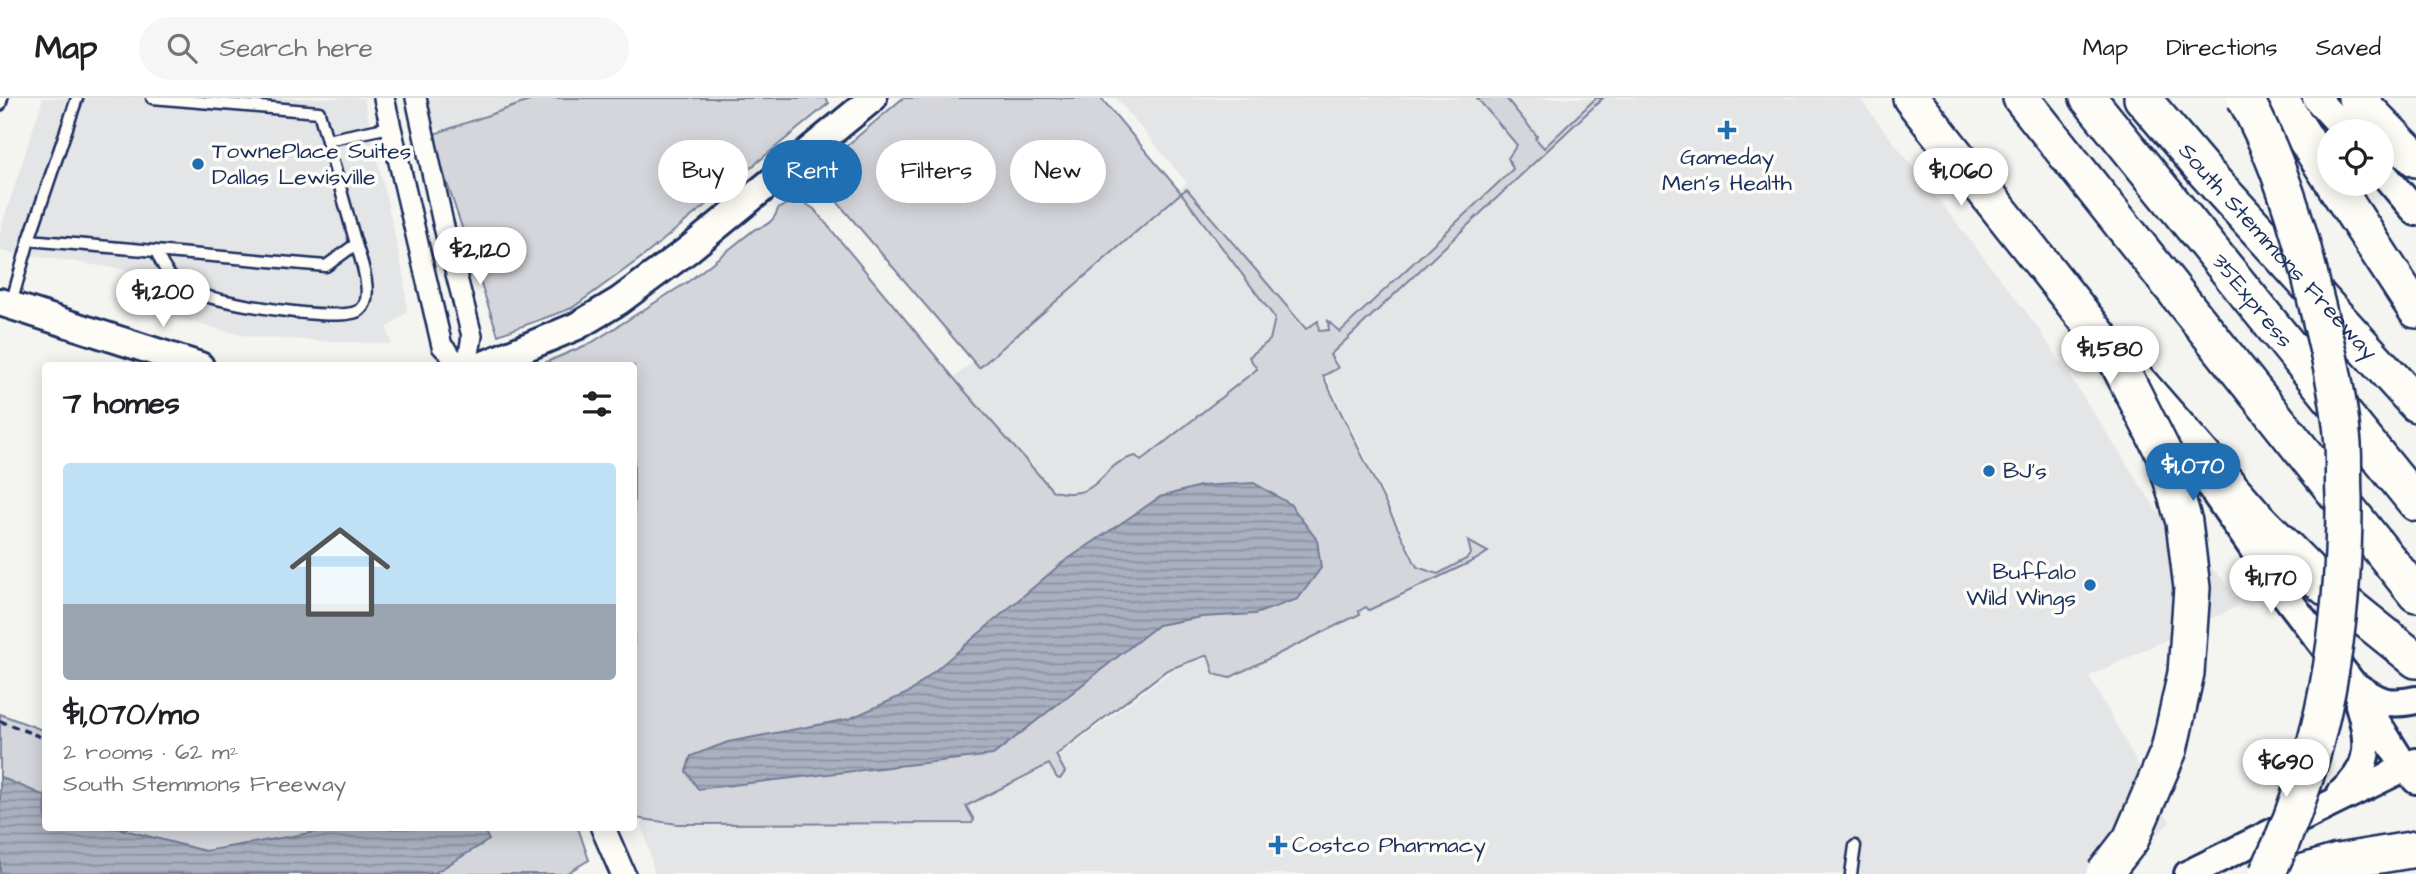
<!DOCTYPE html>
<html lang="en">
<head>
<meta charset="utf-8">
<style>
  body { margin:0; font-family:"Architects Daughter",sans-serif; background:#f6f6f6; color:#202124; height:100vh; display:flex; flex-direction:column; font-size:26px; white-space:nowrap }
  * { box-sizing:border-box; margin:0 }
  p { font-size:23px; color:#757577 }
  .icon { flex:none; width:38px; height:38px; fill:none; stroke:currentColor; stroke-width:2; stroke-linecap:round; stroke-linejoin:round }
  .map { position:relative; flex:1; overflow:hidden }
  .sheet { position:absolute; left:42px; top:264px; width:595px; height:469px; display:flex; flex-direction:column; background:#fff; border-radius:7px; box-shadow:0 4px 18px #0003 }
  .sheet>* { flex:none }
  .top-card { position:absolute; left:658px; top:42px; width:665px; height:63px; display:flex; gap:14px }
  .controls { position:absolute; left:2317px; top:21px; display:grid; gap:14px }
  .controls a { display:grid; place-items:center; width:77px; height:77px; border-radius:50%; background:#fff; box-shadow:0 4px 18px #0003; font-size:35px }
  .price { position:absolute; translate:-50% -60px; padding:0 16px; border-radius:24px; background:#fff; color:#222; font-size:23px; line-height:46px; filter:drop-shadow(0 2px 4px #0008) }
  .price::after { content:''; position:absolute; left:50%; top:42px; width:21px; height:16px; margin-left:-10px; background:inherit; clip-path:polygon(0 0,100% 0,50% 100%) }
  .price.selected { background:#1f6fb2; color:#fff }
  ul { padding:0; list-style:none }
  li { display:grid; align-content:center; gap:14px; height:371px; padding:0 21px }
  li+li { border-top:2px solid #e0e0e0 }
  li span { display:grid; place-items:center; height:217px; border-radius:7px; color:#555 }
  li>.icon { margin-inline-start:auto }
  span .icon { width:126px; height:126px; fill:#fffc; stroke-width:1 }
  li b { font-size:30px }
  h2 { display:flex; justify-content:space-between; align-items:center; height:84px; padding:0 21px; font-size:30px }
  .tag { padding:0 24px; border-radius:32px; background:#fff; box-shadow:0 4px 18px #0003; font-size:24px; line-height:63px }
  .tag.selected { background:#1f6fb2; color:#fff }
  header { display:flex; align-items:center; gap:42px; box-sizing:border-box; height:98px; padding:0 35px; background:#fff; border-bottom:2px solid #e0e0e0 }
  header strong { font-size:33px }
  nav { display:flex; gap:38px; margin-inline-start:auto; font-size:24px }
  .search { width:490px; height:63px; background:#f6f6f6; display:flex; align-items:center; gap:18px; box-sizing:border-box; padding:0 24px; border-radius:38px; color:#757577; font-size:26px }
  .map>svg:first-child { display:block }
</style>
</head>
<body>
<header>
<strong>Map</strong>
<div class="search"><svg class="icon" aria-label="search" viewBox="0 0 24 24"><circle cx="10" cy="10" r="6"/><path d="M15 15l6 6"/></svg>Search here</div>
<nav><a>Map</a><a>Directions</a><a>Saved</a></nav>
</header>
<div class="map">
<svg width="2416" height="776" viewBox="0 0 2416 776">
  <defs>
    <pattern id="water-rules" width="6" height="5" patternUnits="userSpaceOnUse" patternTransform="scale(1.75)"><rect width="6" height="5" fill="#aab0bf"/><path d="M0 2.5h6" fill="none" stroke="#8a909e"/></pattern>
  </defs>
  <rect width="100%" height="100%" fill="#f4f4f1"/>
  <filter id="ink" filterUnits="userSpaceOnUse"><feTurbulence type="fractalNoise" baseFrequency=".0143" numOctaves="2"/><feDisplacementMap in="SourceGraphic" scale="14" xChannelSelector="R" yChannelSelector="G"/><feConvolveMatrix kernelMatrix="1 2 1 2 8 2 1 2 1" color-interpolation-filters="sRGB"/></filter>
  <g filter="url(#ink)">
    <g fill="#e4e5e6">
      <path d="M 43,0 L 364,0 L 404,179 L 407,214 L 387,230 L 391,246 L 264,240 L 236,236 L 160,214 L 139,198 L 128,172 L 0,153 L 0,133 Z"/>
      <path d="M 426,0 L 545,0 L 450,31 L 432,31 Z"/>
      <path d="M 1116,0 L 1859,0 L 2037,228 L 2158,414 L 2226,485 L 2238,508 L 2089,578 L 2170,724 L 2148,745 L 2085,776 L 655,776 L 638,711 L 971,704 L 1059,658 L 1172,572 L 1215,557 L 1417,465 L 1320,266 L 1330,254 L 1307,227 L 1070,425 L 950,283 L 1187,85 Z"/>
    </g>
    <g fill="#d4d6db" stroke="#78829c" stroke-width="2">
      <path d="M 538,0 L 825,0 L 829,5 L 645,157 L 572,210 L 498,237 L 431,37 Z"/>
      <path d="M 903,0 L 1101,0 L 1181,95 L 1187,91 L 1306,231 L 1318,223 L 1319,233 L 1329,232 L 1328,223 L 1340,234 L 1513,71 L 1508,60 L 1517,47 L 1477,0 L 1506,0 L 1537,38 L 1535,40 L 1544,50 L 1596,0 L 1603,0 L 1330,257 L 1338,270 L 1323,278 L 1417,469 L 1438,476 L 1466,461 L 1471,456 L 1468,443 L 1488,454 L 1475,462 L 1369,512 L 1366,509 L 1359,513 L 1360,516 L 1229,580 L 1214,576 L 1208,557 L 1167,572 L 1056,657 L 1065,674 L 1060,681 L 1057,680 L 1049,666 L 966,708 L 974,722 L 972,725 L 678,726 L 634,720 L 634,268 L 537,268 L 591,245 L 689,183 L 755,131 C 767,128 774,123 778,111 L 797,100 L 814,111 L 962,290 L 1053,393 C 1104,404 1097,366 1136,358 L 1141,363 L 1257,271 L 1249,259 L 1270,242 L 1275,220 L 1181,95 L 979,270 L 822,86 L 818,72 Z"/>
      <path d="M 0,616 L 45,633 L 46,730 L 578,730 L 589,762 L 565,776 L 0,776 Z"/>
    </g>
    <g fill="url(#water-rules)" stroke="#717c98" stroke-width="2">
      <path d="M 1254,385 L 1290,406 L 1317,442 L 1321,470 L 1298,501 L 1255,516 L 1202,519 L 1158,527 L 993,657 L 698,691 L 686,673 L 691,658 L 728,644 L 849,621 L 910,594 L 1062,465 L 1160,399 L 1200,388 Z"/>
      <path d="M 0,679 L 45,698 L 46,730 L 117,730 L 205,753 L 339,730 L 483,730 L 489,742 L 433,776 L 0,776 Z"/>
    </g>
    <g fill="none" stroke-linecap="round" stroke-linejoin="round">
      <defs>
        <g id="service">
          <path d="M 0,7 L 2,0"/>
          <path d="M 327,42 L 390,29"/>
          <path d="M 29,142 L 326,168 L 356,146 L 319,14 L 152,0"/>
          <path d="M 157,155 C 164,172 173,185 191,193 C 213,204 342,226 360,212 C 375,201 361,161 356,146"/>
          <path d="M 11,206 L 29,142 L 77,0"/>
          <path d="M 1851,776 L 1855,748"/>
        </g>
        <g id="minor">
          <path d="M 384,0 L 442,248 L 461,268"/>
          <path d="M 416,0 L 443,125 L 472,238 L 467,268"/>
        </g>
        <path id="tertiary" d="M 603,730 L 623,776"/>
        <g id="secondary">
          <path d="M 2316,0 L 2346,33"/>
          <path d="M 2382,74 L 2416,114"/>
          <path d="M 0,204 L 200,268"/>
          <path d="M 481,268 L 577,228 L 619,203 L 688,152 L 873,0"/>
          <path d="M 2205,381 L 2284,496 L 2352,585 L 2405,669 L 2416,682"/>
          <path d="M 2356,588 C 2379,604 2388,608 2416,602"/>
          <path d="M 2341,695 C 2372,669 2370,643 2359,607"/>
          <path d="M 2188,776 L 2416,664"/>
        </g>
        <g id="motorway">
          <path d="M 1911,0 L 2113,255 L 2257,420 L 2323,487 L 2416,562"/>
          <path d="M 2021,0 L 2416,496"/>
          <path id="s1" d="M 2088,0 L 2416,405"/>
          <path id="s2" d="M 2142,0 L 2205,74 L 2416,306"/>
          <path d="M 2279,0 L 2329,78"/>
          <path d="M 2356,0 L 2416,61"/>
          <path d="M 2334,86 L 2416,212"/>
          <path d="M 2298,776 L 2338,764 L 2416,751"/>
        </g>
      </defs>
      <use href="#service" stroke="#1b2f5e" stroke-width="15"/>
      <use href="#minor" stroke="#1b2f5e" stroke-width="24"/>
      <use href="#tertiary" stroke="#1b2f5e" stroke-width="28"/>
      <use href="#secondary" stroke="#1b2f5e" stroke-width="32"/>
      <use href="#motorway" stroke="#1b2f5e" stroke-width="40"/>
      <path stroke="#1b2f5e" stroke-width="3.5" stroke-dasharray="7 5" stroke-linecap="butt" d="M 0,623 L 46,641"/>
      <use href="#service" stroke="#fdfcf7" stroke-width="10"/>
      <use href="#minor" stroke="#fdfcf7" stroke-width="19"/>
      <use href="#tertiary" stroke="#fdfcf7" stroke-width="23"/>
      <use href="#secondary" stroke="#fdfcf7" stroke-width="26"/>
      <use href="#motorway" stroke="#fdfcf7" stroke-width="35"/>
      <defs>
        <g id="motorway-bridge">
          <path d="M 2245,0 C 2278,61 2299,128 2314,195 C 2326,244 2339,295 2343,346 C 2344,364 2343,382 2344,399 C 2345,527 2324,660 2267,776"/>
          <path d="M 2104,776 L 2131,741 L 2169,652 L 2186,575 L 2192,490 L 2184,424 L 2164,356 L 2113,255"/>
        </g>
      </defs>
      <use href="#motorway-bridge" stroke="#1b2f5e" stroke-width="40" stroke-linecap="butt"/>
      <use href="#motorway-bridge" stroke="#fdfcf7" stroke-width="35"/>
    </g>
  </g>
  <g fill="#1f6fb2" stroke="#fdfcf7" stroke-width="2.5">
    <path d="M1723.5 21.5h7v7h7v7h-7v7h-7v-7h-7v-7h7z"/>
    <circle cx="198" cy="66" r="7"/>
    <circle cx="1989" cy="373" r="7"/>
    <circle cx="2090" cy="487" r="7"/>
    <path d="M1274.5 736.5h7v7h7v7h-7v7h-7v-7h-7v-7h7z"/>
  </g>
  <g text-anchor="middle" dominant-baseline="central" stroke-width="7" stroke-linejoin="round" paint-order="stroke">
    <g font-size="23" fill="#1b2f5e" stroke="#fdfcf7" text-anchor="start">
      <text x="212" y="53">TownePlace Suites<tspan x="212" dy="26">Dallas Lewisville</tspan></text>
      <text x="1727" y="59" text-anchor="middle">Gameday<tspan x="1727" dy="26">Men's Health</tspan></text>
      <text x="2003" y="373">BJ's</text>
      <text x="2076" y="474" text-anchor="end">Buffalo<tspan x="2076" dy="26">Wild Wings</tspan></text>
      <text x="1292" y="747">Costco Pharmacy</text>
    </g>
    <g font-size="23" fill="#1b2f5e" stroke="#fdfcf7">
      <text stroke="none"><textPath href="#s2" startOffset="205">South Stemmons Freeway</textPath></text>
      <text stroke="none"><textPath href="#s1" startOffset="261">35Express</textPath></text>
    </g>
  </g>
</svg>
<div class="controls">
<a><svg class="icon" aria-label="locate" viewBox="0 0 24 24"><circle cx="12" cy="12" r="6"/><path d="M12 2v4M12 18v4M2 12h4M18 12h4"/></svg></a>
</div>
<b class="price" style="left:1961px;top:110px">$1,060</b>
<b class="price" style="left:480px;top:189px">$2,120</b>
<b class="price" style="left:163px;top:231px">$1,200</b>
<b class="price" style="left:2110px;top:288px">$1,580</b>
<b class="price selected" style="left:2193px;top:405px">$1,070</b>
<b class="price" style="left:2271px;top:517px">$1,170</b>
<b class="price" style="left:2286px;top:701px">$690</b>
<div class="top-card">
<a class="tag">Buy</a>
<a class="tag selected">Rent</a>
<a class="tag">Filters</a>
<a class="tag">New</a>
</div>
<section class="sheet">
<h2>7 homes<svg class="icon" aria-label="filters" viewBox="0 0 24 24"><path d="M4 7h16M4 17h16"/><circle cx="9" cy="7" r="2"/><circle cx="15" cy="17" r="2"/></svg></h2>
<ul>
<li><span style="background:linear-gradient(#bfe0f5 65%,#9aa5b1 0)"><svg class="icon" aria-label="home" viewBox="0 0 24 24"><path d="M3 11l9-7 9 7M6 9v11h12V9"/></svg></span><div><b>$1,070/mo</b><p>2 rooms · 62 m²</p><p>South Stemmons Freeway</p></div></li>
</ul>
</section>
</div>
</body>
</html>
